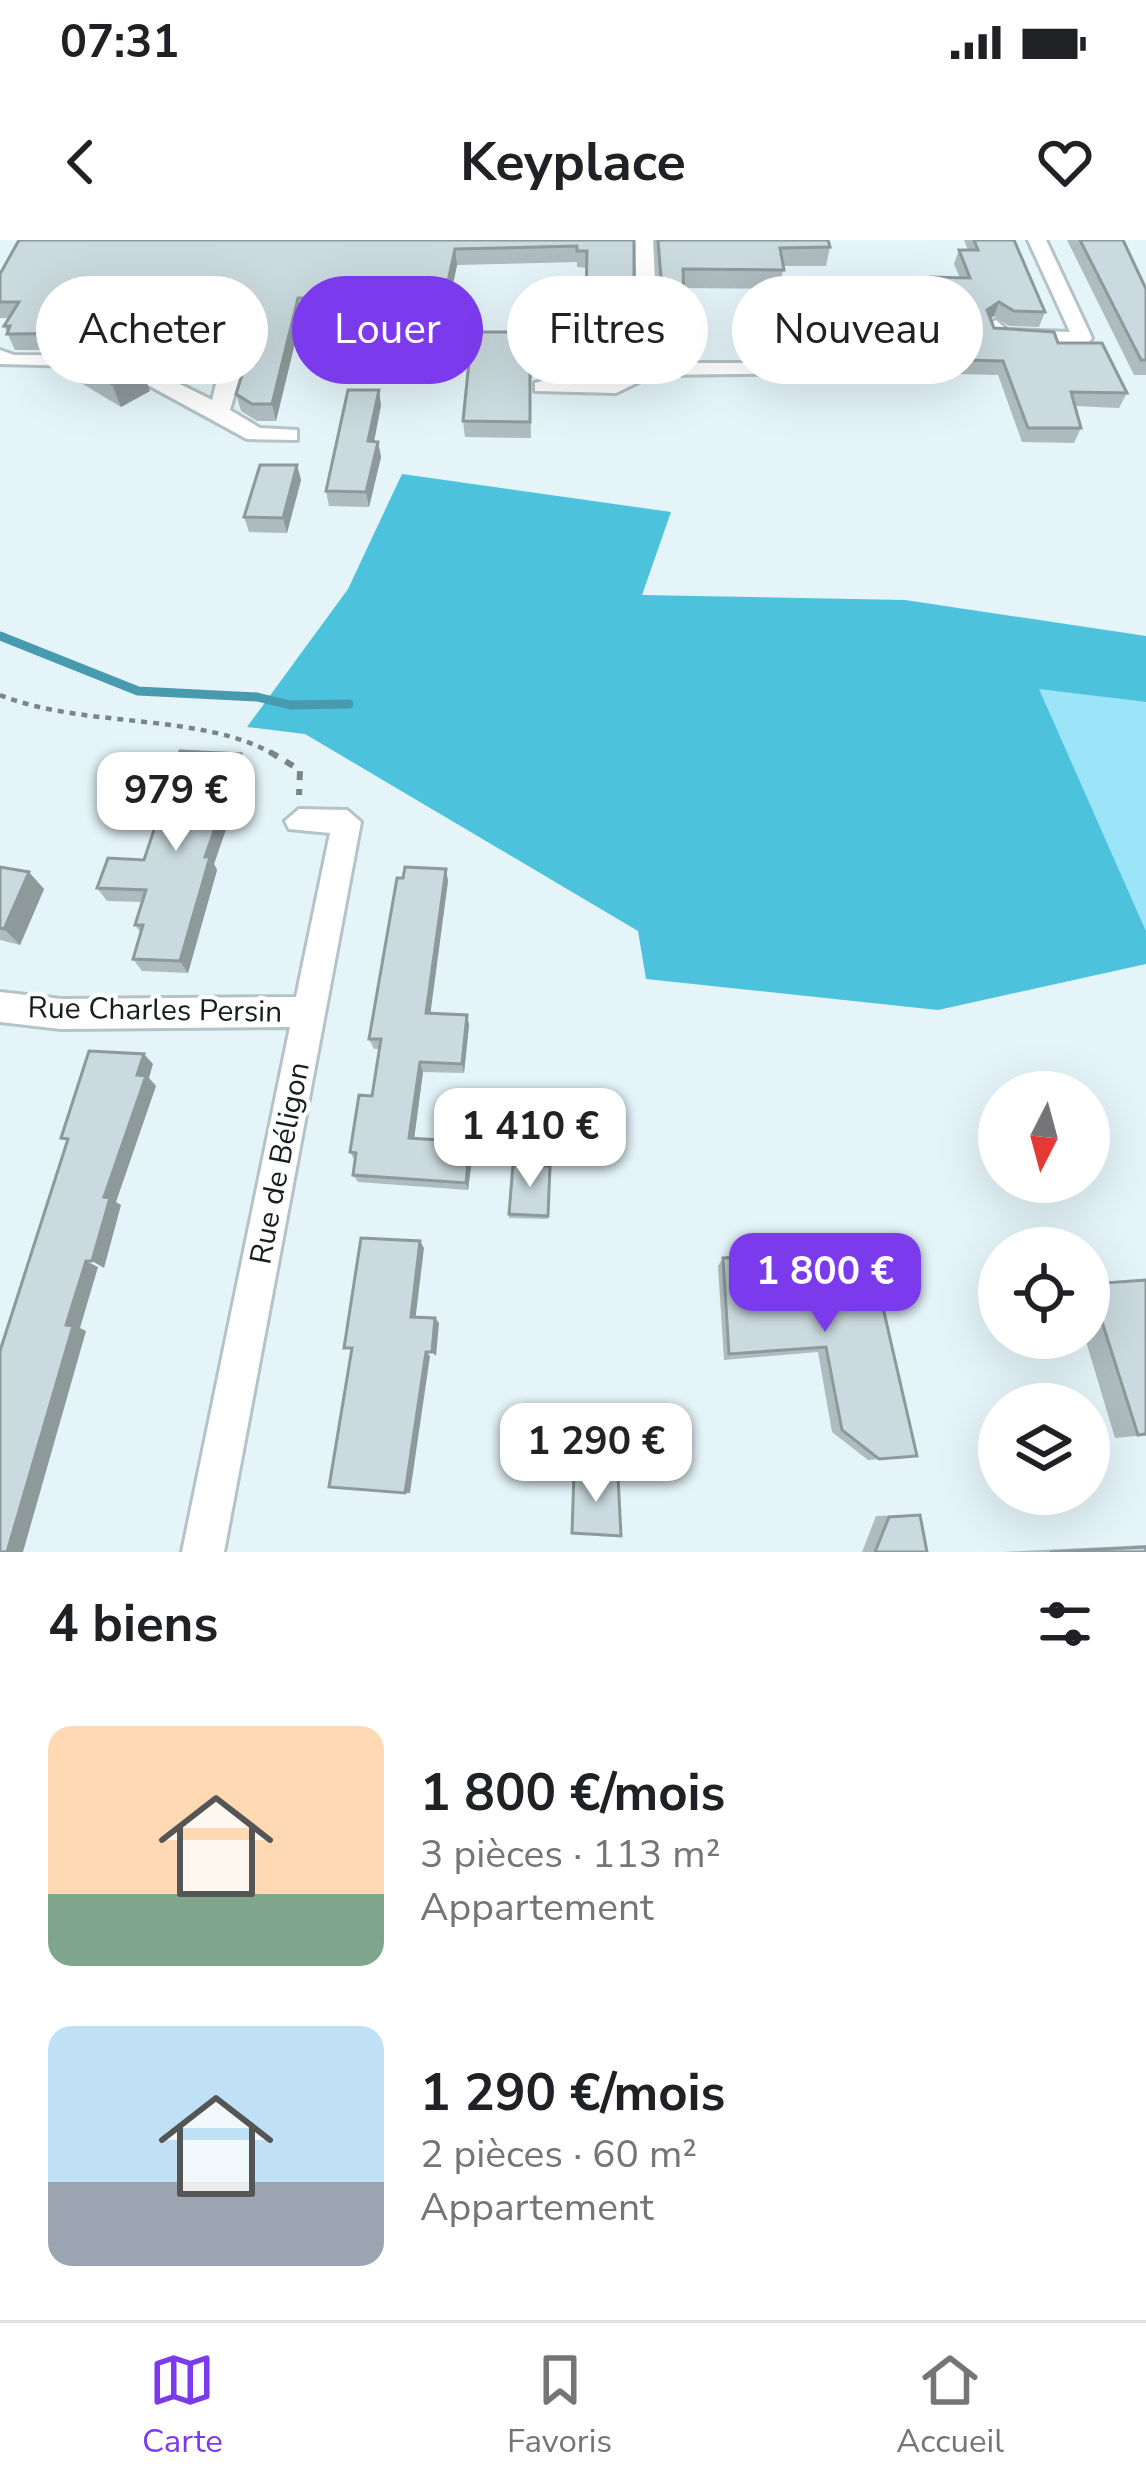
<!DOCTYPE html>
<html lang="fr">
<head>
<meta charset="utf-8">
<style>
  body { margin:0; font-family:"Nunito Sans",sans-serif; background:#f2f2f2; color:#202124; height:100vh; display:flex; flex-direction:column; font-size:45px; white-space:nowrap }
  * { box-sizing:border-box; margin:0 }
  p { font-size:39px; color:#757577 }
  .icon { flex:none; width:66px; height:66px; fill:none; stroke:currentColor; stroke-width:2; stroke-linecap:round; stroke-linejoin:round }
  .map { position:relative; height:1312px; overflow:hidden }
  .panel { display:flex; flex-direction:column; background:#fff; flex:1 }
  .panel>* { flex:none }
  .guide { position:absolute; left:36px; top:36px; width:1074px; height:108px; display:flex; gap:24px }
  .needle { width:78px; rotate:186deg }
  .fabs { position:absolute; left:978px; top:831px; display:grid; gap:24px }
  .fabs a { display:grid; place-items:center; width:132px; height:132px; border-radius:50%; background:#fff; box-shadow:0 12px 48px #0002; font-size:60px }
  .price { position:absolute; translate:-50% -102px; padding:0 27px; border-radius:24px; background:#fff; color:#222; font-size:39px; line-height:78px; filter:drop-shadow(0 3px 6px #0008) }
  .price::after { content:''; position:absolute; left:50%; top:72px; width:36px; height:27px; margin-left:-18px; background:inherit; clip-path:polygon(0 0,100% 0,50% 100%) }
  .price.selected { background:#7c3aed; color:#fff }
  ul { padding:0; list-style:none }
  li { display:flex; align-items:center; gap:36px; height:300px; padding:0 48px }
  li span { display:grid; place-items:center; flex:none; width:336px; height:240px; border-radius:24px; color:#555 }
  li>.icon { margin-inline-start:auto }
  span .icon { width:144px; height:144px; fill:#fffc; stroke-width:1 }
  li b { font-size:51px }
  h2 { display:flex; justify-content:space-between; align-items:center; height:144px; padding:0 48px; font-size:51px }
  .tag { padding:0 42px; border-radius:54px; background:#fff; box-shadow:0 12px 48px #0002; font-size:42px; line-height:108px }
  .tag.selected { background:#7c3aed; color:#fff }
  .status { display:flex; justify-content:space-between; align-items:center; height:84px; padding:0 60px; background:#fff; direction:ltr }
  .status svg { height:33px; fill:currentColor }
  header { display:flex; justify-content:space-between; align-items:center; height:156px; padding:0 48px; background:#fff; font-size:54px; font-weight:700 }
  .tabs { display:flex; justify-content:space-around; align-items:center; height:168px; border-top:3px solid #e0e0e0; background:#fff; font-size:33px; color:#757577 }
  .tabs a { display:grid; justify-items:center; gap:6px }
  .tabs .selected { color:#7c3aed }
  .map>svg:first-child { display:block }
</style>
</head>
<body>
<div class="status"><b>07:31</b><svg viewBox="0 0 49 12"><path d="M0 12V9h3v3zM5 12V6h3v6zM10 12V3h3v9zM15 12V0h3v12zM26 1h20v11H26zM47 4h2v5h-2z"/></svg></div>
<header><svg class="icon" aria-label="back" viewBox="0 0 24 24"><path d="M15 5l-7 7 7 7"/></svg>Keyplace<svg class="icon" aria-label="heart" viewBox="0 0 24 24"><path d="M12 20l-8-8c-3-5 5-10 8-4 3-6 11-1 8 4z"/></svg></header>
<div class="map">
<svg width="1146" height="1312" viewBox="0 0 1146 1312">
  <rect width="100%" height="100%" fill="#e4f4f8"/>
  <path fill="#9ce5f8" d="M 1038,448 L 1146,462 L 1146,691 Z"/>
  <path fill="#4cc2dd" d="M 402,234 L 671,272 L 642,355 L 905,360 L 1146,396 L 1146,462 L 1039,449 L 1146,691 L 1146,724 L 938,770 L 646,739 L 638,691 L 305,494 L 247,487 L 348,349 Z"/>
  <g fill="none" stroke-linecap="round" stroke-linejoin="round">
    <path stroke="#489aae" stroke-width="9" d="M 0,396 L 138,451 L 257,457 L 290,465 L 349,464"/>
    <defs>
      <g id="minor">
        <path d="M 635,0 L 653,0 L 659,123 L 809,123 L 816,125 L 816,133 L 653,135 L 616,153 L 535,151 L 535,143 L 542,141 L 612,141 L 639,126 Z"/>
        <path d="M 1028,0 L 1046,0 L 1092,98 L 1089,102 L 1000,102 L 993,100 L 986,86 L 996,80 L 1007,90 L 1070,92 Z"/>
        <path d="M 238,80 L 255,84 L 230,170 L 260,188 L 297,190 L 297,200 L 247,199 L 115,127 L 0,124 L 0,110 L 14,115 L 224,116 ZM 147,128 L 220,128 L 212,160 Z"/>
        <path d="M 299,569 L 347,570 L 361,582 L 224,1312 L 182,1312 L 290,787 L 61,789 L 0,782 L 0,752 L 61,759 L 296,757 L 330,593 L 289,589 L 285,581 Z"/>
      </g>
    </defs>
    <use href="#minor" stroke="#b4c3c7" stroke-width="6"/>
    <path stroke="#7b8588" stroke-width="4.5" stroke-dasharray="6 6" stroke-linecap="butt" d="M 0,455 C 85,489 202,472 275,515"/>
    <path stroke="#7b8588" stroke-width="6" stroke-dasharray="9 9" stroke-linecap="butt" d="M 270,512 L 300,530 L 299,555"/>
    <use href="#minor" fill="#fff" fill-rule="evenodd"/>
  </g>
  <g fill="#aebbbf">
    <path d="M 634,0 L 633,77 L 586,77 L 587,28 L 577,27 L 577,22 L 457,25 L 442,95 L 368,99 L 365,83 L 367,75 L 302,74 L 276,181 L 257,181 L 241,171 L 236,154 L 252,103 L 248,91 L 251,80 L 236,76 L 222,108 L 106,110 L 150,151 L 121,167 L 81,143 L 71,120 L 102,110 L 15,110 L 4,86 L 9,78 L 0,78 L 0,34 Z"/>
    <path d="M 655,0 L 828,0 L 830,7 L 826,26 L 783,26 L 781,49 L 683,48 L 682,80 L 661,80 Z"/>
    <path d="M 964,0 L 1014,0 L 1045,72 L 1039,87 L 1009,86 L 994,76 L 990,79 L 994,88 L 1058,103 L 1127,153 L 1119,168 L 1075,166 L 1081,188 L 1074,203 L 1022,202 L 998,135 L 954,134 L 927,51 L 931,37 L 960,38 L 954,24 L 959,10 L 968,10 Z"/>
    <path d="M 1067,0 L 1123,0 L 1146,49 L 1146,135 L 1134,135 Z"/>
    <path d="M 538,92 L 538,108 L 530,143 L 531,198 L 465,197 L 463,181 Z"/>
    <path d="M 381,165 L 374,202 L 378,202 L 381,217 L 369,267 L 329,266 L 326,251 Z"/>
    <path d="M 297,225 L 301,240 L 287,293 L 249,292 L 244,277 Z"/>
    <path d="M 241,514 L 247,528 L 214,624 L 217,630 L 188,733 L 142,731 L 133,719 L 141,693 L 135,685 L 142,662 L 107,661 L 97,648 L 144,620 Z"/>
    <path d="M 0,627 L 44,649 L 20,705 L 0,700 Z"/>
    <path d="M 448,641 L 430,773 L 467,775 L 469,785 L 464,833 L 423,832 L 414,898 L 473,910 L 468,950 L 358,942 L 353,935 L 355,921 L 350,912 L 372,856 L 379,809 L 374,809 L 369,799 Z"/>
    <path d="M 550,926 L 548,979 L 509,978 L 509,974 Z"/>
    <path d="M 723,1018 L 874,1060 L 917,1216 L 868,1220 L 832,1192 L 818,1112 L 724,1120 L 718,1026 Z"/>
    <path d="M 1146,1040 L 1146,1195 L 1115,1198 L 1085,1098 L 1089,1098 L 1089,1045 Z"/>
    <path d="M 920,1275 L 927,1312 L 862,1312 L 876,1276 Z"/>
    <path d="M 1146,1305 L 1146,1312 L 1002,1312 Z"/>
  </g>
  <g fill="#8d999b">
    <path d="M 455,9 L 457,25 L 442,95 L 440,78 Z"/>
    <path d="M 298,58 L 302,74 L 276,181 L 272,164 Z"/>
    <path d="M 231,59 L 236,76 L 222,108 L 217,92 Z"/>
    <path d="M 999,62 L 994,76 L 982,85 L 987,70 Z"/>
    <path d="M 538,92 L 538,108 L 530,143 L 531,198 L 530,128 Z"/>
    <path d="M 142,129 L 150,151 L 121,167 L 112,144 Z"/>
    <path d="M 379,150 L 381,165 L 371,217 L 368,201 Z"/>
    <path d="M 378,202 L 381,217 L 369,267 L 366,252 Z"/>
    <path d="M 297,225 L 301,240 L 287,293 L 283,278 Z"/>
    <path d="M 241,514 L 247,528 L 214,624 L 217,630 L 188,733 L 180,721 L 205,617 Z"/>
    <path d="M 446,629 L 448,641 L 429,784 L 426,773 Z"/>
    <path d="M 29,632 L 44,649 L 20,705 L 4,689 Z"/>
    <path d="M 467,775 L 469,785 L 464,833 L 462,824 Z"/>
    <path d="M 144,814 L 153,824 L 149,838 L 156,846 L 116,962 L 121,965 L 104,1028 L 92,1021 L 104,957 Z"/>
    <path d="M 420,822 L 423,832 L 413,907 L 409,898 Z"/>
    <path d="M 470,902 L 473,910 L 468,950 L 466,943 Z"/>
    <path d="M 420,1001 L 424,1008 L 415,1082 L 411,1077 Z"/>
    <path d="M 86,1021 L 98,1027 L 80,1088 L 86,1091 L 23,1312 L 7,1312 L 66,1085 Z"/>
    <path d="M 435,1078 L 439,1083 L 436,1116 L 432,1112 Z"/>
    <path d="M 426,1112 L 430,1116 L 410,1253 L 405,1253 Z"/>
  </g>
  <g fill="#cadade" stroke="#8d999b" stroke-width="3">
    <path d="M 19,0 L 634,0 L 634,61 L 586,60 L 587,11 L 577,11 L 577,6 L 455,9 L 440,78 L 365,83 L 371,58 L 298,58 L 272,164 L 252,164 L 236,154 L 256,91 L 248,91 L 255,65 L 231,59 L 217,92 L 7,94 L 10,86 L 4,86 L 19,62 L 0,62 L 0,34 Z"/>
    <path d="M 658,0 L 828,0 L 830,7 L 780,8 L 784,30 L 683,29 L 684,61 L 663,61 Z"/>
    <path d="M 974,0 L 1014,0 L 1045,72 L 1014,71 L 999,62 L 987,70 L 994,88 L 1054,92 L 1058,103 L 1102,103 L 1127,153 L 1071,152 L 1081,188 L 1028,188 L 1003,121 L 959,120 L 931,37 L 970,38 L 959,10 L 978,10 Z"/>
    <path d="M 1080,0 L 1123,0 L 1146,49 L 1146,120 L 1141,120 Z"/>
    <path d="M 472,92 L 538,92 L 530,128 L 530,182 L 463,181 Z"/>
    <path d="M 105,109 L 142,129 L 112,144 L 71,120 Z"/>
    <path d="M 348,150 L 379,150 L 368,201 L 378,202 L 366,252 L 326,251 Z"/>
    <path d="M 260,225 L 297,225 L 283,278 L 244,277 Z"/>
    <path d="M 180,511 L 241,514 L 205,617 L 210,617 L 180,721 L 133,719 L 143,685 L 135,685 L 146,650 L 97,648 L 108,618 L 144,620 Z"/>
    <path d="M 0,627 L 29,632 L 4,689 L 0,688 Z"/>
    <path d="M 405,627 L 446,629 L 426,773 L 467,775 L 462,824 L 420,822 L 409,898 L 470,902 L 466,943 L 353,935 L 356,913 L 350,912 L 359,855 L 372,856 L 381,799 L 369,799 L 397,638 L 403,638 Z"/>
    <path d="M 89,811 L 144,814 L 137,835 L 146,836 L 104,957 L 110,958 L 92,1021 L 86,1021 L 66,1085 L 73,1086 L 7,1312 L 0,1312 L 0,1111 L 68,899 L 61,898 Z"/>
    <path d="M 513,925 L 550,926 L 548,976 L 509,974 Z"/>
    <path d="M 361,998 L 420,1001 L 411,1077 L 435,1078 L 432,1112 L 426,1112 L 405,1253 L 329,1247 L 352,1108 L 344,1108 Z"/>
    <path d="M 863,1010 L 874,1060 L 881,1059 L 917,1216 L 879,1219 L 842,1190 L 826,1107 L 729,1114 L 723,1018 Z"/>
    <path d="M 1146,1040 L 1146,1194 L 1138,1195 L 1090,1044 Z"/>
    <path d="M 574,1233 L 618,1236 L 621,1296 L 572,1293 Z"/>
    <path d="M 920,1275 L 927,1312 L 875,1312 L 889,1277 Z"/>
    <path d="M 1146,1307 L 1146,1312 L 1050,1312 Z"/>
  </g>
  <g text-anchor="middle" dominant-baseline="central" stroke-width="9" stroke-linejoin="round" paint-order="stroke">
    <g font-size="30" fill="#171c1e" stroke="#fefefe">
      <text transform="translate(155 770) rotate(1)">Rue Charles Persin</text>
      <text transform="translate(280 923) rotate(-79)">Rue de Béligon</text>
    </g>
  </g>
</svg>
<div class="fabs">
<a><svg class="needle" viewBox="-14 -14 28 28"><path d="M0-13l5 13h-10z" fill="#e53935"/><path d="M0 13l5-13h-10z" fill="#757577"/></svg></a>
<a><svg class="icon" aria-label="locate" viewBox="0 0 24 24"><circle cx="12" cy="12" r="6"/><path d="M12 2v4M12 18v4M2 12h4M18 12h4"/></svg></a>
<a><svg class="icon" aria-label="layers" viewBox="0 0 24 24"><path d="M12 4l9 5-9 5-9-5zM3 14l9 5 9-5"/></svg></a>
</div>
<b class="price" style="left:176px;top:614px">979 €</b>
<b class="price" style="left:530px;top:950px">1 410 €</b>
<b class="price selected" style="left:825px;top:1095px">1 800 €</b>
<b class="price" style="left:596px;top:1265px">1 290 €</b>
<div class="guide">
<a class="tag">Acheter</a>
<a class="tag selected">Louer</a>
<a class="tag">Filtres</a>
<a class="tag">Nouveau</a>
</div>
</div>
<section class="panel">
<h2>4 biens<svg class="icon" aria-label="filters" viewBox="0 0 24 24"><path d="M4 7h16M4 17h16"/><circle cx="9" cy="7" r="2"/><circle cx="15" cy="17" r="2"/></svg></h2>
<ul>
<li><span style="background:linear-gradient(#ffd9b3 70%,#7fa58c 0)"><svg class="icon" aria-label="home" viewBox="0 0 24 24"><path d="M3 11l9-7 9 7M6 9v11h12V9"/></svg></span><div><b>1 800 €/mois</b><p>3 pièces · 113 m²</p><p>Appartement</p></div></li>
<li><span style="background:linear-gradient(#bfe0f5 65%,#9aa5b1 0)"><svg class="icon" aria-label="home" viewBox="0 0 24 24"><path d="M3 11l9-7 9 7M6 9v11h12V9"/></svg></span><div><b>1 290 €/mois</b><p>2 pièces · 60 m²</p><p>Appartement</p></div></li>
</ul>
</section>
<nav class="tabs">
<a class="selected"><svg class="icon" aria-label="map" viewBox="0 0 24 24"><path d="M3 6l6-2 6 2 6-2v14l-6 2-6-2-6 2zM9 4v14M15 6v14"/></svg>Carte</a>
<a><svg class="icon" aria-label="saved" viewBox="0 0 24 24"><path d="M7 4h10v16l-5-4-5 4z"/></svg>Favoris</a>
<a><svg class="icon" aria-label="home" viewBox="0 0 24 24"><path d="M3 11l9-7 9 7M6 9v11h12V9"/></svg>Accueil</a>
</nav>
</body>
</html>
